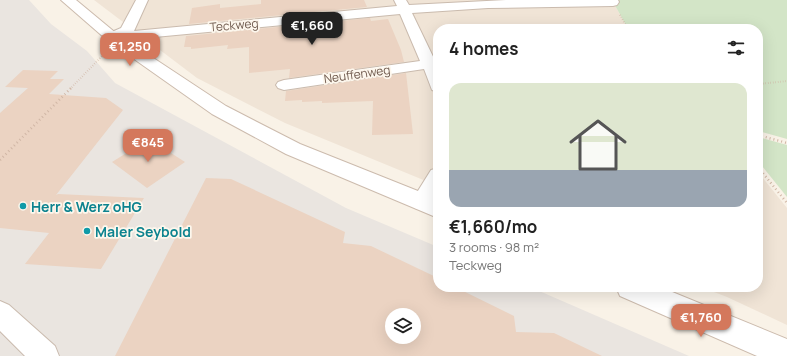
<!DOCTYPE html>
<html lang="en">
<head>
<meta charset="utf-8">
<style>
  body { margin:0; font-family:Manrope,sans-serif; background:#f2f2f2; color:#222; height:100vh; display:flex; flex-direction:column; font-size:15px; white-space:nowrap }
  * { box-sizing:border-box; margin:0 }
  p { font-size:13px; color:#767676 }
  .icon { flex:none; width:22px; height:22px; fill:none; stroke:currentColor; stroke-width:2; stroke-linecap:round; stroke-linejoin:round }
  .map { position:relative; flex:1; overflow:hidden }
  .side { position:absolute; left:433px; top:24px; width:330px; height:268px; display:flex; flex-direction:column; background:#fff; border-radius:16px; box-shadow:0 4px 16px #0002 }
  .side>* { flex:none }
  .fabs { position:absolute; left:385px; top:308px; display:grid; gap:8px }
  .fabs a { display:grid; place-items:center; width:36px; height:36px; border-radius:50%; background:#fff; box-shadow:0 4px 16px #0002; font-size:20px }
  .price { position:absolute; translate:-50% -34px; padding:0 9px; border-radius:8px; background:#d4785c; color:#fff; font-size:13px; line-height:26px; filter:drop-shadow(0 1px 2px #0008) }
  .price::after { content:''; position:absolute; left:50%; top:24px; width:12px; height:9px; margin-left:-6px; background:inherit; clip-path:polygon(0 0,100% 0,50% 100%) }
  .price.active { background:#222; color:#fff }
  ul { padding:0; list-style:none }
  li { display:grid; align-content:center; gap:8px; height:212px; padding:0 16px }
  li span { display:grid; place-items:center; height:124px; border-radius:12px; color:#555 }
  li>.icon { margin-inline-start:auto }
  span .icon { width:72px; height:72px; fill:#fffc; stroke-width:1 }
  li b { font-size:17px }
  h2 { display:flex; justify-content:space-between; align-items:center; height:48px; padding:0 16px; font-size:17px }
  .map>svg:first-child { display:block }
</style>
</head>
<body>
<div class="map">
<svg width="787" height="356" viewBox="0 0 787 356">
  <rect width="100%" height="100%" fill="#f9f2e7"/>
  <g fill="#f0e4d6">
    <path d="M 94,0 L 612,0 L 628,29 L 438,29 L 438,186 L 285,123 L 197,78 Z"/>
    <path d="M 758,172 L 787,208 L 787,325 L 727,297 L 701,287 L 758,287 Z"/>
  </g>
  <path fill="#eae5e0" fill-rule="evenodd" d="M 0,0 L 29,0 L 51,24 L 87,51 L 115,83 L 346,208 L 438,247 L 438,287 L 530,287 L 689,356 L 0,356 ZM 392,315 L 414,315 L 414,337 L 392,337 Z"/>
  <g fill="#d3e5c7">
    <path d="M 612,0 L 787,0 L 787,139 L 758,131 L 758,29 L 628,29 Z"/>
    <path d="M 758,137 L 787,145 L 787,197 L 758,161 Z"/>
  </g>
  <g fill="#ebd3c2" fill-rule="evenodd">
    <path d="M 261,0 L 364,0 L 367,7 L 189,24 L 192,8 L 220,4 L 220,8 L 261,4 Z"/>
    <path d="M 370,18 L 371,21 L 388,19 L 401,50 L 404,62 L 289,78 L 290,69 L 249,73 L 249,47 L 227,49 L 228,45 L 191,49 L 191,47 L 184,47 L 186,36 Z"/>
    <path d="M 23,70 L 58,71 L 50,79 L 64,79 L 49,94 L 106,98 L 123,110 L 56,195 L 58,194 L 144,198 L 101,269 L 25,264 L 49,233 L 0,228 L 0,113 L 28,88 L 5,87 Z"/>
    <path d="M 406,73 L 413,134 L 372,135 L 373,101 L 322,103 L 322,101 L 302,102 L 302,100 L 285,101 L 286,91 Z"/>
    <path d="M 149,139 L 185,162 L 147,188 L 112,162 Z"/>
    <path d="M 206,178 L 231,179 L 345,232 L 343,243 L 371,246 L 438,278 L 438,287 L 455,287 L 514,316 L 516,332 L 554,333 L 602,356 L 115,356 ZM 392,315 L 414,315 L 414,337 L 392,337 Z"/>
  </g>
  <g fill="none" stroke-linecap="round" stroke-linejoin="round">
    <defs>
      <g id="street">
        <path d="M 136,0 L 148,0 L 134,31 L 397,6 L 394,0 L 406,0 L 409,5 L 506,0 L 618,0 L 619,2 L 617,5 L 613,6 L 488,8 L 412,13 L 438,67 L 438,92 L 432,90 L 424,69 L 284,90 L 278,88 L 276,85 L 278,82 L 284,80 L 420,61 L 400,14 L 112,41 L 107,40 L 105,37 L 107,34 L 121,28 Z"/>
        <path d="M 438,168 L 438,193 L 429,208 L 422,210 L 415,208 L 411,202 L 431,170 Z"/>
        <path d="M 0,301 L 9,305 L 55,346 L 59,356 L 25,356 L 0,331 Z"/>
      </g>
      <g id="secondary">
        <path d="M 61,0 L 76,0 L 117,34 L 226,106 L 300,144 L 438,199 L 438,218 L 286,154 L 212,114 L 107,40 Z"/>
        <path d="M 616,287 L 660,287 L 787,339 L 787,356 L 757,356 L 620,296 Z"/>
      </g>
    </defs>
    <use href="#street" stroke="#cabbae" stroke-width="2"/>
    <use href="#secondary" stroke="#ccbbad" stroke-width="2"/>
    <g stroke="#d0b6a5" stroke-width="2" stroke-dasharray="0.5 2" stroke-linecap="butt">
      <path d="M 620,15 L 628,29"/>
      <path d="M 758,84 L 787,81"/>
      <path d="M 70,89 L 105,53"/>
    </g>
    <g stroke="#d0b6a5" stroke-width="2.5" stroke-dasharray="1 3" stroke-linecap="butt">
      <path d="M 758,135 L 787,143"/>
      <path d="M 0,160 L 71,88"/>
      <path d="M 758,167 L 787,203"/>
    </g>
    <use href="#street" fill="#fff" fill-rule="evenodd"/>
    <use href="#secondary" fill="#fff" fill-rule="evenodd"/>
  </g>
  <g fill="#0f9aa8" stroke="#fdf7ed" stroke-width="1.5">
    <circle cx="23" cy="206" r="4"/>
    <circle cx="87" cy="231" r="4"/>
  </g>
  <g text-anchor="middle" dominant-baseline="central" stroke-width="3.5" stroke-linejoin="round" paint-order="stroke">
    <g font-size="12" fill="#705b4f" stroke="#fdf7ed">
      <text transform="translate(234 25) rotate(-5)">Teckweg</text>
      <text transform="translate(357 74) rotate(-8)">Neuffenweg</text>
    </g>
    <g font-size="14" font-weight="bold" fill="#0d838f" stroke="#fdf7ed" text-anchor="start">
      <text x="31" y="206">Herr &amp; Werz oHG</text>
      <text x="95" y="231">Maler Seybold</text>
    </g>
  </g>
</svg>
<div class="fabs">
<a><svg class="icon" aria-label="layers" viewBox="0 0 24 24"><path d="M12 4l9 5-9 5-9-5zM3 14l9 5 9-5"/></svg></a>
</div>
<b class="price active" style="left:312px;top:46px">€1,660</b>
<b class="price" style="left:130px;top:67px">€1,250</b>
<b class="price" style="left:148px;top:163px">€845</b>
<b class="price" style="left:701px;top:338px">€1,760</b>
<section class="side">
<h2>4 homes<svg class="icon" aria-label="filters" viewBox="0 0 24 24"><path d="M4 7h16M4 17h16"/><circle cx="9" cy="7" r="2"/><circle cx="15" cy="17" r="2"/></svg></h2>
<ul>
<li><span style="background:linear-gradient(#dfe7d0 70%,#9aa5b1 0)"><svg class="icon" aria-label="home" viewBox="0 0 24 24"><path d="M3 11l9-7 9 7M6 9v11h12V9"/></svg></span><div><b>€1,660/mo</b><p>3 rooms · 98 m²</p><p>Teckweg</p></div></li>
</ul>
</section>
</div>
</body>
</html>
